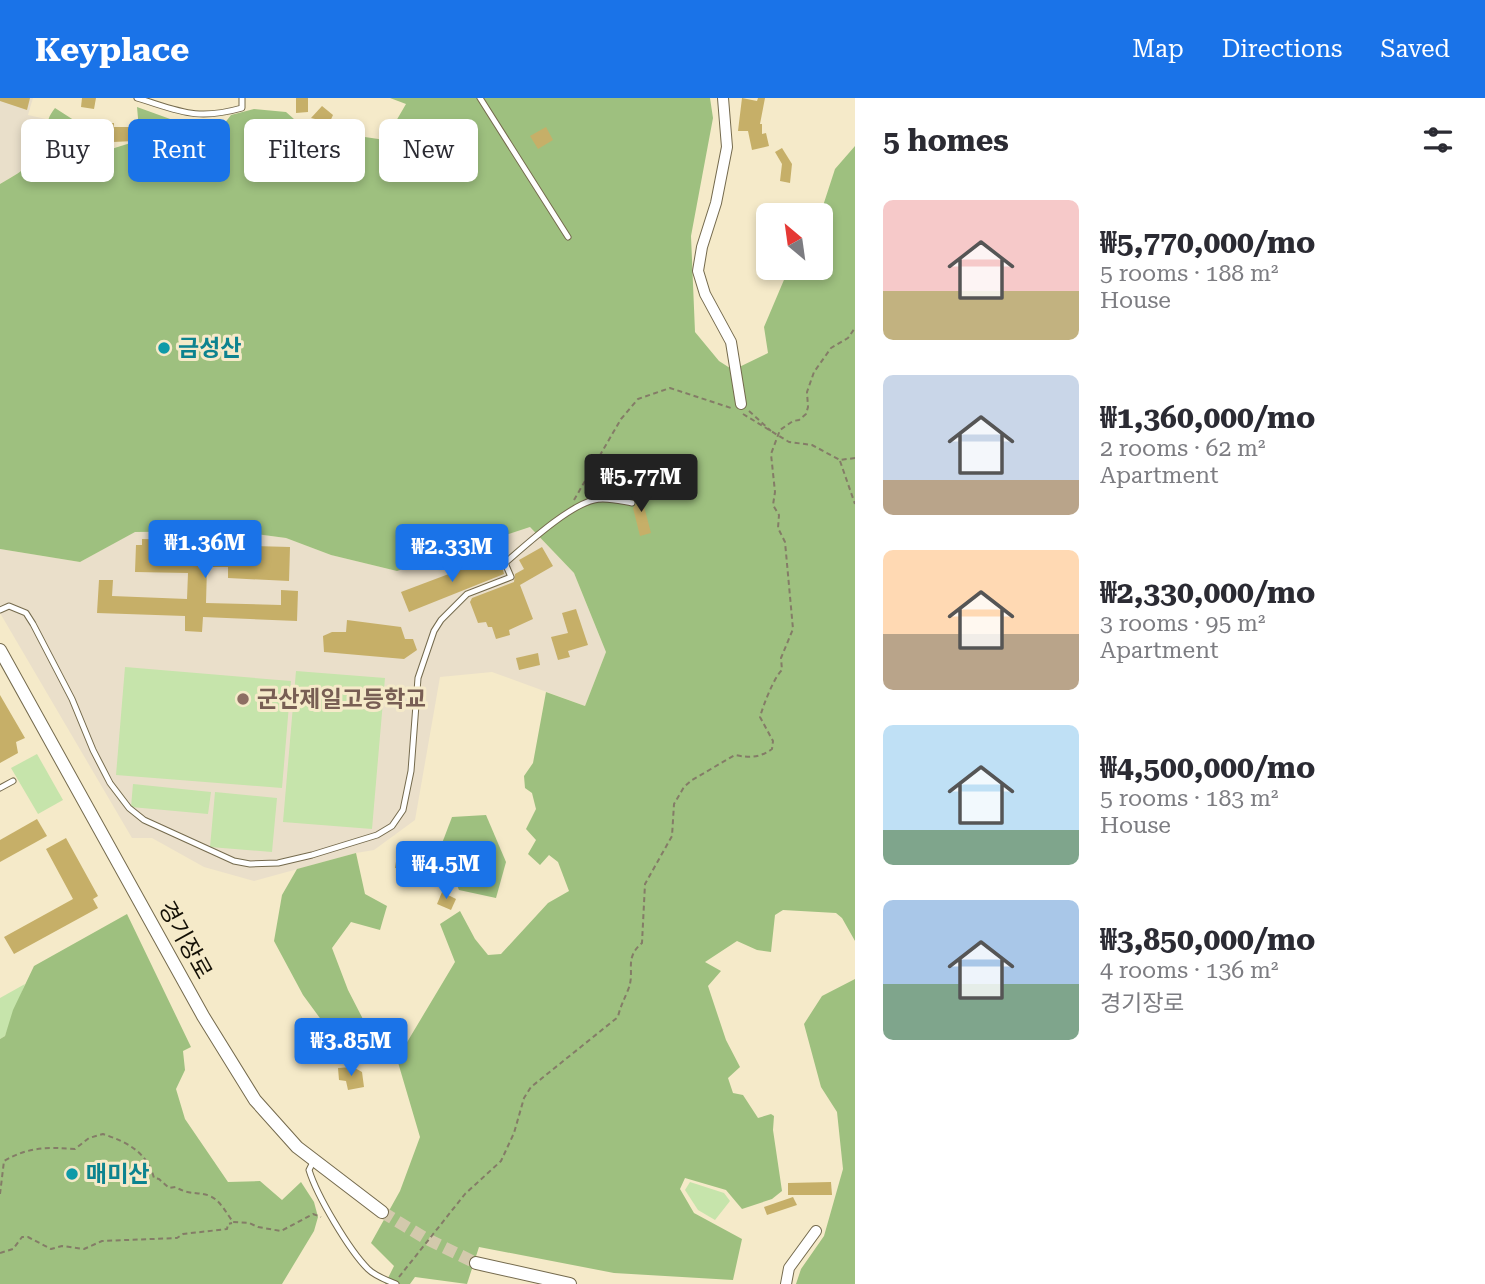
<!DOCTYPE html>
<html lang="en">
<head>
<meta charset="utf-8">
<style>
  body { margin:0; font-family:"Roboto Serif","Noto Sans KR",serif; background:#f2f2f3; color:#2b2b33; height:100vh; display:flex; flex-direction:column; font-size:26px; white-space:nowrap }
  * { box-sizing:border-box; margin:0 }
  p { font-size:23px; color:#7c7c81 }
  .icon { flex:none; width:38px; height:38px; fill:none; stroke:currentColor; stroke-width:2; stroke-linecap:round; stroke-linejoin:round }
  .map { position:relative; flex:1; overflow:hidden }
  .drawer { display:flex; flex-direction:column; background:#fff; width:630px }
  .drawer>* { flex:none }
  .guide { position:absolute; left:21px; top:21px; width:665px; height:63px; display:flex; gap:14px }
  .needle { width:46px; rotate:331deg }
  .buttons { position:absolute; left:756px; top:105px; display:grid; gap:14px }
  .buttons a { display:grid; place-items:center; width:77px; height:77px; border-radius:10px; background:#fff; box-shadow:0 4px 10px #0003; font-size:35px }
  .price { position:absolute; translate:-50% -60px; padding:0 16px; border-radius:7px; background:#1a73e8; color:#fff; font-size:23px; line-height:46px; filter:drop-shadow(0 2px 4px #0008) }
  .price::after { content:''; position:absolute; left:50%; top:42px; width:21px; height:16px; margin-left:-10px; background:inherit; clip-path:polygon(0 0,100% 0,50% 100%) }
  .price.on { background:#222; color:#fff }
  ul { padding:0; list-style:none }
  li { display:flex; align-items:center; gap:21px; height:175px; padding:0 28px }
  li span { display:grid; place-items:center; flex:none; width:196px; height:140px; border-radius:10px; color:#555 }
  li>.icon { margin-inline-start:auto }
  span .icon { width:84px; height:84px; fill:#fffc; stroke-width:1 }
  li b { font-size:30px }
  h2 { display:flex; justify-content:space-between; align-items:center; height:84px; padding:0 28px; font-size:30px }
  .chip { padding:0 24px; border-radius:10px; background:#fff; box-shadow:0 4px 10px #0003; font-size:24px; line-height:63px }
  .chip.on { background:#1a73e8; color:#fff }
  header { display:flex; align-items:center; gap:42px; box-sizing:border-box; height:98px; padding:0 35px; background:#1a73e8; color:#fff }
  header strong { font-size:33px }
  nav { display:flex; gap:38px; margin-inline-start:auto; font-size:24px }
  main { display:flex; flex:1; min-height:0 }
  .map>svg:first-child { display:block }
</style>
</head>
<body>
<header>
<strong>Keyplace</strong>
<nav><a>Map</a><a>Directions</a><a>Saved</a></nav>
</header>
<main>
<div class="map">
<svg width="855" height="1186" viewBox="0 0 855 1186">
  <rect width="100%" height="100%" fill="#f5eac9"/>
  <path fill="#e9dfca" d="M 0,0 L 33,0 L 28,17 L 46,21 L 46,30 L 42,50 L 25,71 L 0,86 Z"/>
  <path fill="#eadfca" d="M 530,429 L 574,475 L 606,554 L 585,608 L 492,574 L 440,579 L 415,722 L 374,752 L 356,755 L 254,783 L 204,769 L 152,740 L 132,740 L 0,515 L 0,451 L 80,464 L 134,434 L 233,433 L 286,440 L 331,457 L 397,473 Z"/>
  <g fill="#c6e4ab">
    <path d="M 125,569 L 291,583 L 282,690 L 116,677 Z"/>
    <path d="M 296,573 L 385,580 L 372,731 L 283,724 Z"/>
    <path d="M 37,656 L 63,702 L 38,716 L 11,670 Z"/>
    <path d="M 133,686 L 211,694 L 208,716 L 131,709 Z"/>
    <path d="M 215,694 L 277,700 L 272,754 L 210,749 Z"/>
    <path d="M 25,886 L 5,938 L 0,941 L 0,900 Z"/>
    <path d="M 690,1084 L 724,1095 L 730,1103 L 715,1122 L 698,1112 L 685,1092 Z"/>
  </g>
  <g fill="#9ec07f">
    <path d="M 390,0 L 710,0 L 713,20 L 691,138 L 695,234 L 719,263 L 733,272 L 768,255 L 764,229 L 789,170 L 821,170 L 820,117 L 835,71 L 855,48 L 855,843 L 842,820 L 836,815 L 783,812 L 775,817 L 771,854 L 757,852 L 737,843 L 705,864 L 721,873 L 708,888 L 726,942 L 740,969 L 728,980 L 733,995 L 743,997 L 758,1020 L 771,1016 L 774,1018 L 773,1032 L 782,1093 L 772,1101 L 742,1111 L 726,1092 L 685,1080 L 680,1091 L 694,1115 L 742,1141 L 733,1182 L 614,1175 L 479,1149 L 467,1186 L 415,1179 L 410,1186 L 385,1186 L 394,1168 L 371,1145 L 400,1093 L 420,1039 L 397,961 L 455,864 L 440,826 L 460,813 L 475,841 L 488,857 L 501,856 L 548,805 L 569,793 L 558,764 L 549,757 L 540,767 L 528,756 L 536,742 L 526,731 L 536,711 L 532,695 L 525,690 L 524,678 L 533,665 L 546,594 L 585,608 L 606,554 L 574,475 L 530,429 L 397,473 L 331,457 L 286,440 L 233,433 L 135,434 L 80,464 L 0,451 L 0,86 C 16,77 32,68 41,50 C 50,35 42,26 55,10 L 83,28 L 105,53 L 140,42 L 137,9 L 195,30 L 221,30 L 231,17 L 254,11 L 286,14 L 303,29 L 327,42 L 338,35 L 385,42 L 406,6 Z"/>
    <path d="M 486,717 L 506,764 L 496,800 L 459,792 L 441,748 L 452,719 Z"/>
    <path d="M 356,755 L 365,796 L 387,808 L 380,832 L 351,824 L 332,850 L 348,892 L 366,927 L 346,934 L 325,927 L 303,897 L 274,843 L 282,797 L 297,771 Z"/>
    <path d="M 127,816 L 191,949 L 183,953 L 185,972 L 176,991 L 185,1021 L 228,1084 L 260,1083 L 282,1102 L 301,1084 L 314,1104 L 318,1119 L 314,1133 L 282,1186 L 0,1186 L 0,941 L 5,938 L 13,912 L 34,868 Z"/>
    <path d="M 855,881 L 855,1186 L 796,1186 L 801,1171 L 824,1138 L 843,1071 L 837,1014 L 821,989 L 804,926 L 822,898 Z"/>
  </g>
  <g fill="#c6af68">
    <path d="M 0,0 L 30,0 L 27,12 L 0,3 Z"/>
    <path d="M 82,0 L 96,0 L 94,11 L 81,9 Z"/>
    <path d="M 296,0 L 308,0 L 308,14 L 296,15 Z"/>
    <path d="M 742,0 L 757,3 L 758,0 L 765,0 L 760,26 L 762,26 L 762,36 L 766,35 L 769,48 L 752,52 L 748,33 L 738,33 Z"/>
    <path d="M 322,8 L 333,17 L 324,37 L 313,34 L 319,22 L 311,20 Z"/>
    <path d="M 104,25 L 114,25 L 114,29 L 134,29 L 134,43 L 113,44 L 104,39 Z"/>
    <path d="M 546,29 L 553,42 L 538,51 L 530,38 Z"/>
    <path d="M 782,50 L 792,66 L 790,85 L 780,83 L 782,66 L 775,54 Z"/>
    <path d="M 640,393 L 651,435 L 640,438 L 633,410 L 637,404 L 631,399 L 630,395 Z"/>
    <path d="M 191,436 L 221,437 L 221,447 L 290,449 L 289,483 L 228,480 L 228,469 L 207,469 L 206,505 L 281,507 L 281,492 L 298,493 L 297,523 L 203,519 L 202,534 L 185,533 L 185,518 L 97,515 L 99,482 L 113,482 L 112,498 L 187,501 L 188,475 L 135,474 L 136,447 L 142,447 L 142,441 L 191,442 Z"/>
    <path d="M 542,449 L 553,468 L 520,487 L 533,521 L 509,532 L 510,537 L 496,541 L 492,529 L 488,529 L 486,524 L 478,525 L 470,504 L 472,500 L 514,484 L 515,476 L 524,471 L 519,462 Z"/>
    <path d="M 499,457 L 504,476 L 409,514 L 401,494 Z"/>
    <path d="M 576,511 L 588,547 L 568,553 L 570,559 L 558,562 L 551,539 L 568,535 L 562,515 Z"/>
    <path d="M 347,522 L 401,529 L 405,541 L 413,541 L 417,552 L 404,561 L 324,554 L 323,538 L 332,534 L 346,534 Z"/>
    <path d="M 538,555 L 540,567 L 519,572 L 516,560 Z"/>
    <path d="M 0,597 L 25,640 L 16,644 L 18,655 L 0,665 Z"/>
    <path d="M 37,721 L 47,738 L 0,764 L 0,742 Z"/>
    <path d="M 66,740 L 98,798 L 93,801 L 98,810 L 14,856 L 4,839 L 73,801 L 46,751 Z"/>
    <path d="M 399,744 L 433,749 L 429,774 L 395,770 Z"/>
    <path d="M 442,794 L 456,801 L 451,812 L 437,806 Z"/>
    <path d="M 353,969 L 362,974 L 364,989 L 348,992 L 346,983 L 339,982 L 338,970 Z"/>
    <path d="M 831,1084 L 832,1097 L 788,1097 L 788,1085 Z"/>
    <path d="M 793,1099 L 797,1107 L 767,1117 L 764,1109 Z"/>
  </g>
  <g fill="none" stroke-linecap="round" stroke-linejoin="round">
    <path stroke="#d3c9ac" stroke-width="12" stroke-dasharray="12 6" stroke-linecap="butt" d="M 382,1114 L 425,1140 L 476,1165"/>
    <defs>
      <g id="service">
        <path d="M 137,0 C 180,13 196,23 242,10 L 242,0"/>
        <path d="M 480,0 L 568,139"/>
        <path d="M 0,512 L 9,508 L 26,515 L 33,526 L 72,601 L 93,652 L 110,685 L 129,710 L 144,722 L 234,763 L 250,766 L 278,765 L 312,757 L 377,737 L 392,728 L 403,712 L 411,673 L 418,580 L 434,533 L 441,522 L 467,496 L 511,479 L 505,465 C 526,447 568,408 594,402 C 606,399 620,403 632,405"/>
        <path d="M 0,690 L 13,683"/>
        <path d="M 314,1062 L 309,1072 C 317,1098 349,1152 368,1171 C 375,1178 386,1182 396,1186"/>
      </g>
      <g id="minor">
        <path d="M 723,0 L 727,49 L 716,105 L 702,149 L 698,173 L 705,196 L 731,244 L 741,306"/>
        <path d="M 786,1186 L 789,1170 L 816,1133"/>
      </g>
      <g id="tertiary">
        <path d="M 0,552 L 203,918 L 255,1002 L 297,1049 L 382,1114"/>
        <path d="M 476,1165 L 570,1186"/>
      </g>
    </defs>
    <use href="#service" stroke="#746a4d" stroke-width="7"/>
    <use href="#minor" stroke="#746a4d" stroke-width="12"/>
    <use href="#tertiary" stroke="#746a4d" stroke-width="14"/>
    <g stroke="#847c67" stroke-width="2" stroke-dasharray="5 3.5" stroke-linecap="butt">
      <path d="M 749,313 L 771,333"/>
      <path d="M 743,316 L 789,344 L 812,347 L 840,362 L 855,360"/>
      <path d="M 840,363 L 855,406"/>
      <path d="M 574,402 L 621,321 L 638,301 L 670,290 L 731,310"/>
      <path d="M 0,1096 L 4,1063 C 28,1049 47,1049 75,1051 L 89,1040 L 103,1036 C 127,1044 147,1054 154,1080 L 159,1081 L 169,1090 L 176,1089 C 190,1098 198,1093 210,1098 C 220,1102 227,1116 233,1124 L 249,1125 L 258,1129 L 281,1133 L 313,1116 L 321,1119"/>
      <path d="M 0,1155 L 13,1151 L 22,1139 L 28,1139 L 51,1151 L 62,1148 L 84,1151 L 102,1143 L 177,1140 L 183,1136 L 227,1131 L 228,1126 L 232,1125"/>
      <path d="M 399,1179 L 465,1096 L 501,1063 L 514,1035 L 524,1000 L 531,989 L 618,919 C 620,909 624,902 628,892 C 636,873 623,861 642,845 L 645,786 L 672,738 L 674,706 L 684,689 L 692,682 L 735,657 C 750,660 759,660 772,651 L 773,643 L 760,619 C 763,608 774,579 782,572 L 781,560 L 793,531 L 785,444 L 778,430 L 779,417 L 773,407 L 775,394 L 771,356 L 780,332 L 793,323 L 799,322 L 806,316 L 808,309 L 807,294 L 814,274 L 831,250 L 848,240 L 855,230"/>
    </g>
    <use href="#service" stroke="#fff" stroke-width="5"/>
    <use href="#minor" stroke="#fff" stroke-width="10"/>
    <use href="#tertiary" stroke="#fff" stroke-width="12"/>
  </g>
  <g fill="#0f9aa8" stroke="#f5eac9" stroke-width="2.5">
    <circle cx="164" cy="250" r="7"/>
    <circle cx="72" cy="1076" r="7"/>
  </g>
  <circle fill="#8d6e63" stroke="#f5eac9" stroke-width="2.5" cx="243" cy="601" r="7"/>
  <g text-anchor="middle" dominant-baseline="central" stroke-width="6" stroke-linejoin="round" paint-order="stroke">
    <g font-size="23" font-weight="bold" fill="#0d838f" stroke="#f5eac9" text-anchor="start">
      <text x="178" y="250">금성산</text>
      <text x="86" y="1076">매미산</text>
    </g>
    <g font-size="23" font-weight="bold" fill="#785e54" stroke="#f5eac9" text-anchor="start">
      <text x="257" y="601">군산제일고등학교</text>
    </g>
    <g font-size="23" fill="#141006" stroke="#f5eac9">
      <text transform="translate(185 842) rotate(61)">경기장로</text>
    </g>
  </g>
</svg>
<div class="buttons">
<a><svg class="needle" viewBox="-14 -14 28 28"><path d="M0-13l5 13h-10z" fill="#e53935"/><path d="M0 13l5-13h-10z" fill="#7c7c81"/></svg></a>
</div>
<b class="price on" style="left:641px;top:416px">₩5.77M</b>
<b class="price" style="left:205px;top:482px">₩1.36M</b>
<b class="price" style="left:452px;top:486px">₩2.33M</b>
<b class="price" style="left:446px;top:803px">₩4.5M</b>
<b class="price" style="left:351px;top:980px">₩3.85M</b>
<div class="guide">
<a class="chip">Buy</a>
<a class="chip on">Rent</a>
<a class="chip">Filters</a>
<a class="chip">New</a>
</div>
</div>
<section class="drawer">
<h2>5 homes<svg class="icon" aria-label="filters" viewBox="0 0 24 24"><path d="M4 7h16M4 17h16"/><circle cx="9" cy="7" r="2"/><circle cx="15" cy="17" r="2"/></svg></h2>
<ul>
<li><span style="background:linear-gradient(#f6c9c9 65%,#c2b280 0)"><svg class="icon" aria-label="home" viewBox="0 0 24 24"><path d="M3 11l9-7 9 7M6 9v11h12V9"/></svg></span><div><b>₩5,770,000/mo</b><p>5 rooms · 188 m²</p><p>House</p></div></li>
<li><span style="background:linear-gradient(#c9d6e8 75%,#b9a48a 0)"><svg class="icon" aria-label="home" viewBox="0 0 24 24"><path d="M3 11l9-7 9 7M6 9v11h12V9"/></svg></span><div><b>₩1,360,000/mo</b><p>2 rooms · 62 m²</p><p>Apartment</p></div></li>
<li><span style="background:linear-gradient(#ffd9b3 60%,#b9a48a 0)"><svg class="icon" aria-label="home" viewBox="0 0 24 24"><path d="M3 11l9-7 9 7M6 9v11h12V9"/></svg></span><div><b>₩2,330,000/mo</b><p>3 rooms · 95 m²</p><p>Apartment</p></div></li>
<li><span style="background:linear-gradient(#bfe0f5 75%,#7fa58c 0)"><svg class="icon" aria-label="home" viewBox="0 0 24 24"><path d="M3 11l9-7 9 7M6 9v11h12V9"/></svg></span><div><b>₩4,500,000/mo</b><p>5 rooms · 183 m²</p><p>House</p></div></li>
<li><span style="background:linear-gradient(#a9c7e8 60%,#7fa58c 0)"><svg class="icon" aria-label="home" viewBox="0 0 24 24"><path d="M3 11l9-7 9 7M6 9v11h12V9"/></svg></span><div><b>₩3,850,000/mo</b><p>4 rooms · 136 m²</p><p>경기장로</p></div></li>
</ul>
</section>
</main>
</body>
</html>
